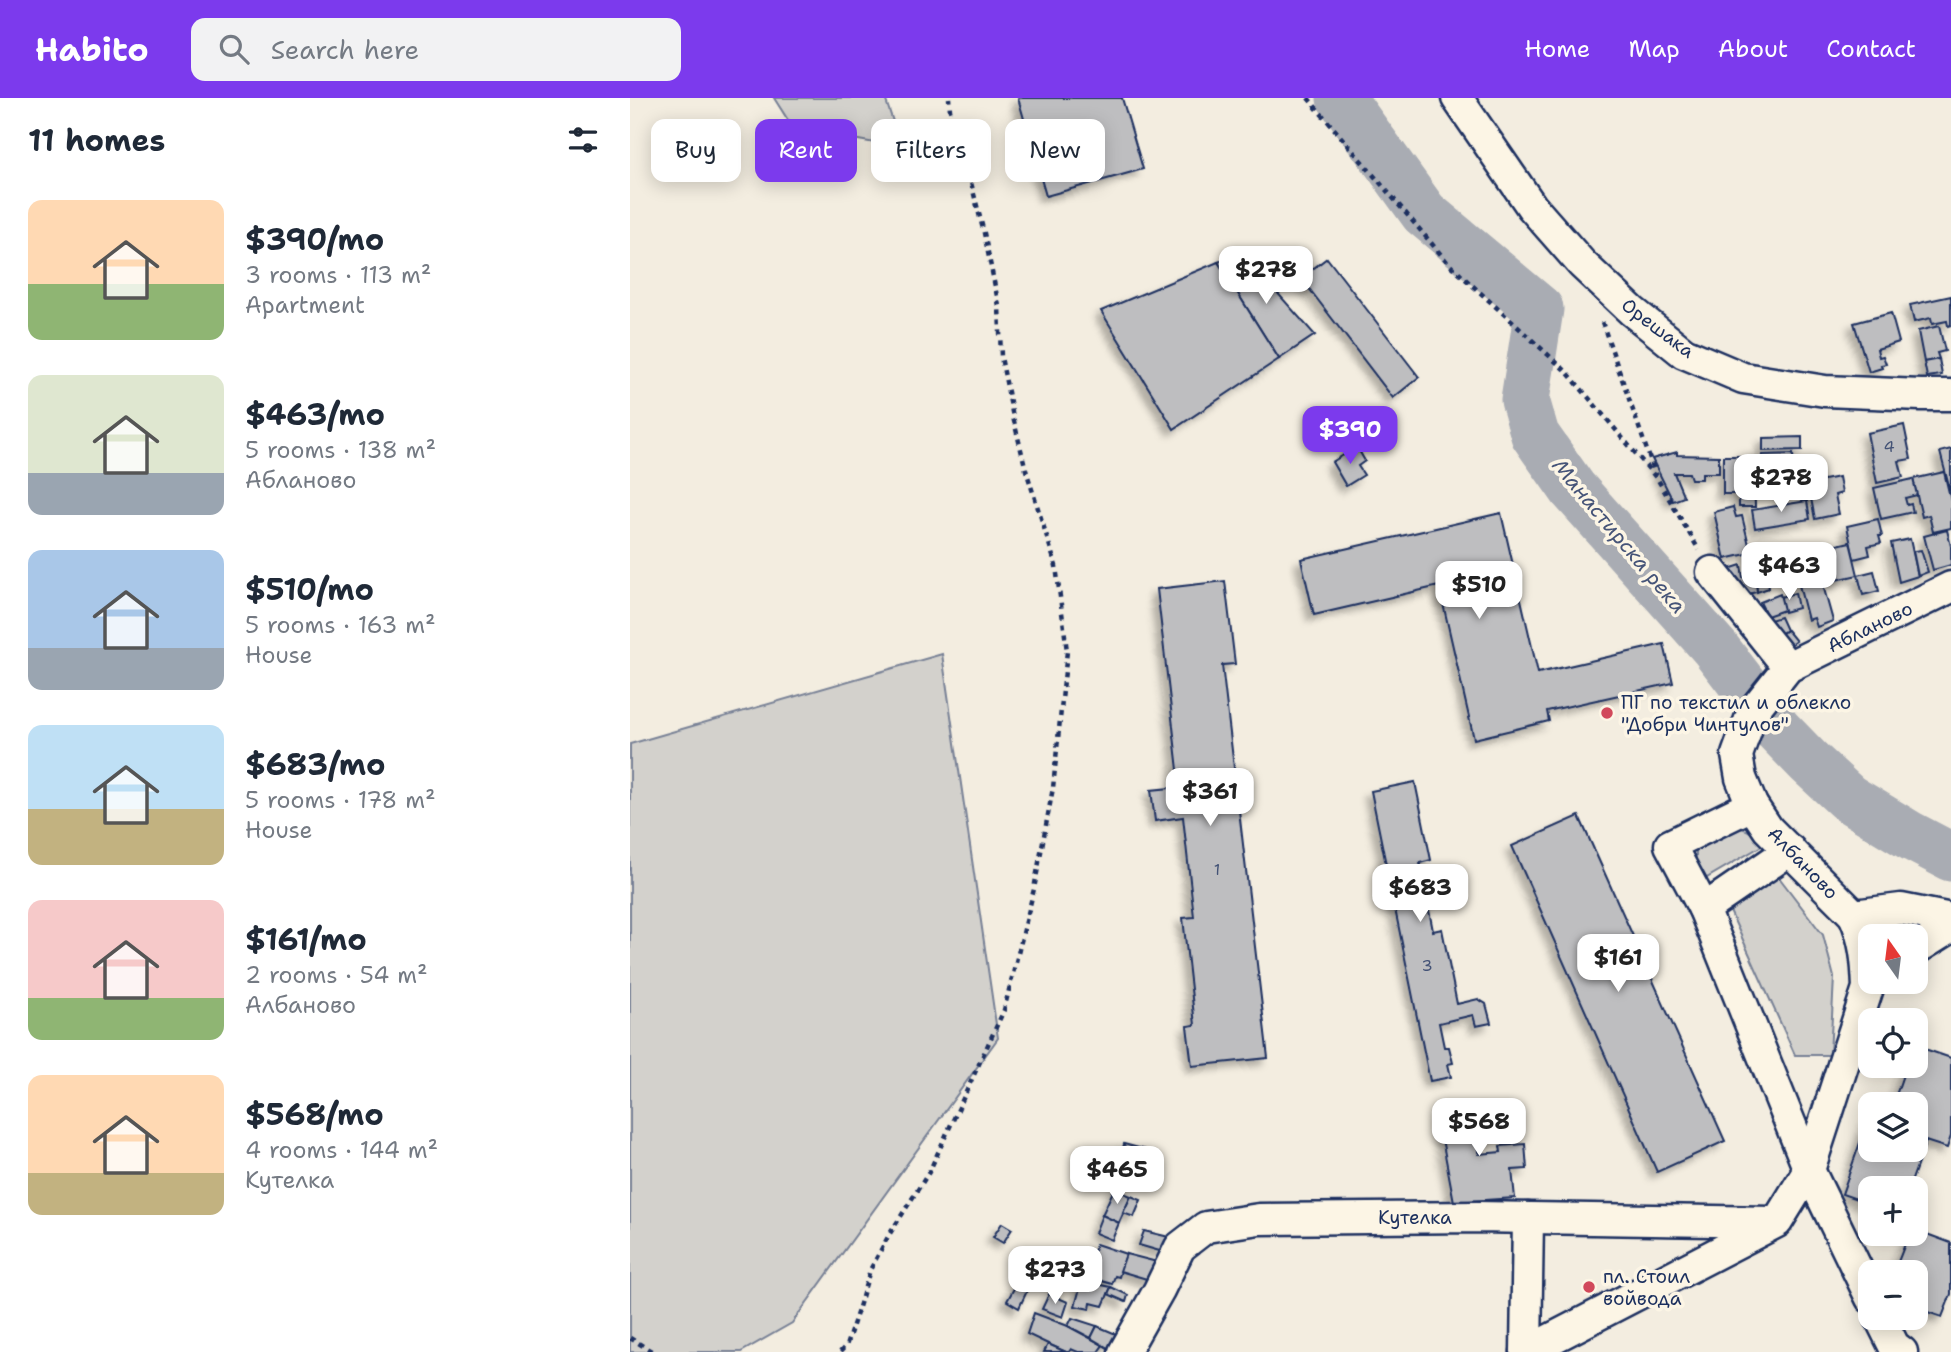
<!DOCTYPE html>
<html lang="en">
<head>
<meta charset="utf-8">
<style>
  body { margin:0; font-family:"Shantell Sans",sans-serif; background:#f2f2f3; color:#1f2937; height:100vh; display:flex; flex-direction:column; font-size:26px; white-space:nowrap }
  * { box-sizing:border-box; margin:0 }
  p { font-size:23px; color:#747a83 }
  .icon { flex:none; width:38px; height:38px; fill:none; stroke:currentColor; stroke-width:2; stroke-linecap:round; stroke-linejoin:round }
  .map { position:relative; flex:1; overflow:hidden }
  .sheet { display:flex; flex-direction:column; background:#fff; width:630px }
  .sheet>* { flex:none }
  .hud { position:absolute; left:21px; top:21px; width:665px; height:63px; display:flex; gap:14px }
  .needle { width:46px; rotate:346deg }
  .controls { position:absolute; left:1228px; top:826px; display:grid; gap:14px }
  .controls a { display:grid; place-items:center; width:70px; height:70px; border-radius:14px; background:#fff; box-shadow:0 4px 18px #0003; font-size:35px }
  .price { position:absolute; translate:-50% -60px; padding:0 16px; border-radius:14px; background:#fff; color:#222; font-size:23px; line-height:46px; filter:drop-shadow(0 2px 4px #0008) }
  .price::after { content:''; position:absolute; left:50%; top:42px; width:21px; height:16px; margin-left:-10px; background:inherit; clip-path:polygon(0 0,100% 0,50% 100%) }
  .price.current { background:#7c3aed; color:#fff }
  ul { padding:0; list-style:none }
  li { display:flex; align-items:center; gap:21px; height:175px; padding:0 28px }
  li span { display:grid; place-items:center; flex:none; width:196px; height:140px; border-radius:14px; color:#555 }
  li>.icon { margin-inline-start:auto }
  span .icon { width:84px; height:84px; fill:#fffc; stroke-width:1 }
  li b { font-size:30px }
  h2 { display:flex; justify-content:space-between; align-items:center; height:84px; padding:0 28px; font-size:30px }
  .chip { padding:0 24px; border-radius:14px; background:#fff; box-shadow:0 4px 18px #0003; font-size:24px; line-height:63px }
  .chip.current { background:#7c3aed; color:#fff }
  header { display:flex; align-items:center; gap:42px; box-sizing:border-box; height:98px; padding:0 35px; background:#7c3aed; color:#fff }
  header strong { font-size:33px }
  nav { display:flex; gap:38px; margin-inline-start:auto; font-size:24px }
  .search { width:490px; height:63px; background:#f2f2f3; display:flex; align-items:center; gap:18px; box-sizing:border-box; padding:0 24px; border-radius:14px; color:#747a83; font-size:26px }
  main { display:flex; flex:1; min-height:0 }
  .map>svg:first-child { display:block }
</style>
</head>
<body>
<header>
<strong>Habito</strong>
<div class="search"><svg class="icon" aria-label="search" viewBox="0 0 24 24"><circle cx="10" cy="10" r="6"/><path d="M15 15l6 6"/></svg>Search here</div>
<nav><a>Home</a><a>Map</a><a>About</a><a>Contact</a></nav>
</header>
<main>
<section class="sheet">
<h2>11 homes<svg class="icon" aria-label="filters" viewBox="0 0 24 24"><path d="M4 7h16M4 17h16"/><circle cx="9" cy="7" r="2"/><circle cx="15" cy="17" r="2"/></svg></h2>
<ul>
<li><span style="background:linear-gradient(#ffd9b3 60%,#8fb573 0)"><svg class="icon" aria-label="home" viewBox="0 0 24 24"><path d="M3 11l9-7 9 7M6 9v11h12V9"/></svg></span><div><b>$390/mo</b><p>3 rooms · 113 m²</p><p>Apartment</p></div></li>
<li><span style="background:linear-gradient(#dfe7d0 70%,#9aa5b1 0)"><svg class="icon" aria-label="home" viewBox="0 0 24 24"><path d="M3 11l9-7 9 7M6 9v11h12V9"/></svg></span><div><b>$463/mo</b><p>5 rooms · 138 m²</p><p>Абланово</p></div></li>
<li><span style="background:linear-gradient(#a9c7e8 70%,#9aa5b1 0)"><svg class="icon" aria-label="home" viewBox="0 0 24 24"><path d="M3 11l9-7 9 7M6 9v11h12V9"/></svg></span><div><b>$510/mo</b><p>5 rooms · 163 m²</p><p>House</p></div></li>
<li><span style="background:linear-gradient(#bfe0f5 60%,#c2b280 0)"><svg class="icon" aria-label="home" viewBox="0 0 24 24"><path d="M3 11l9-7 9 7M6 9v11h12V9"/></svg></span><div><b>$683/mo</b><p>5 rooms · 178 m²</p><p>House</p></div></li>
<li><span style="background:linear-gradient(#f6c9c9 70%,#8fb573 0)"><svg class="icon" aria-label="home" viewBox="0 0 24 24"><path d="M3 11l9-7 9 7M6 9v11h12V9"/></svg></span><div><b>$161/mo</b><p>2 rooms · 54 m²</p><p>Албаново</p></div></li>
<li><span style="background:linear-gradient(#ffd9b3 70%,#c2b280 0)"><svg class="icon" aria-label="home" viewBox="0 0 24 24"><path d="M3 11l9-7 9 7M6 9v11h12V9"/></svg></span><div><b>$568/mo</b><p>4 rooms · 144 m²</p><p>Кутелка</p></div></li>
</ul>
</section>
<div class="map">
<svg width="1321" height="1254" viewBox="0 0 1321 1254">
  <defs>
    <filter id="shadow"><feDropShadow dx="-6" dy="6" stdDeviation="3.5" flood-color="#0004"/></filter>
  </defs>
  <rect width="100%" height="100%" fill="#f3ede0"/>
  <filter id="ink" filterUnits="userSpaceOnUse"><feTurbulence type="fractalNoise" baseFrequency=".0143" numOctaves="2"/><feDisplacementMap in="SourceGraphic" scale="14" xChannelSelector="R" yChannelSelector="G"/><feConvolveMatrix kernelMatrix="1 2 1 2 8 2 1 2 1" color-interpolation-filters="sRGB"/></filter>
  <g filter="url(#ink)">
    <g fill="#d3d1cc" stroke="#778095" stroke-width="2">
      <path d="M 144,0 L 255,0 L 272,50 L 163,30 Z"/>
      <path d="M 312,556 L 368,940 L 162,1225 L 111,1254 L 0,1254 L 0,646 Z"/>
      <path d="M 1105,729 C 1119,731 1125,736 1133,747 L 1075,781 L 1066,762 L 1066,751 Z"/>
      <path d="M 1148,778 L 1193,837 L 1204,879 L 1200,957 L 1165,957 L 1099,811 Z"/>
    </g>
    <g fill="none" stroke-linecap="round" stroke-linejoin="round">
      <path stroke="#a9acb3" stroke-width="49" d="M 711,0 L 794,115 L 909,211 L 895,302 L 905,337 L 943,391 L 1085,550 L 1147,631 L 1179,664 L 1218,700 L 1279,737 L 1321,759"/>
    </g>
    <g fill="#bebec0" stroke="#1b2f5e" stroke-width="2" filter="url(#shadow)">
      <path d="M 388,0 L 492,0 L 513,71 L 416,98 Z"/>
      <path d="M 612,155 L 685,237 L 649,261 L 588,164 Z"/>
      <path d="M 697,160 L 789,279 L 763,300 L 671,180 Z"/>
      <path d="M 588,164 L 649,261 L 544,331 L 471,213 Z"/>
      <path d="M 1321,198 L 1321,227 L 1318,228 L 1317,223 L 1302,226 L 1301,220 L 1284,224 L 1280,207 Z"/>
      <path d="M 1261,215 L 1269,244 L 1247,251 L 1249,259 L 1253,258 L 1256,266 L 1251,267 L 1252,270 L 1239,274 L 1224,225 Z"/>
      <path d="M 1309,228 L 1315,253 L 1307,255 L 1309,261 L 1294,264 L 1288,233 Z"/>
      <path d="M 1309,261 L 1312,277 L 1297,279 L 1294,264 Z"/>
      <path d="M 1274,327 L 1281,361 L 1269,363 L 1273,379 L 1247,385 L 1237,335 Z"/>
      <path d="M 1172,339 L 1172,352 L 1133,353 L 1133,340 Z"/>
      <path d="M 727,349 L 735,363 L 728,368 L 734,377 L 716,388 L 702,364 Z"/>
      <path d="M 1321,351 L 1321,396 L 1310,354 Z"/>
      <path d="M 1047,354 L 1047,357 L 1089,358 L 1089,375 L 1072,375 L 1072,381 L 1061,381 L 1059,375 L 1044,375 L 1054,399 L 1043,403 L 1022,361 Z"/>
      <path d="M 1163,356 L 1164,373 L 1133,375 L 1132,357 Z"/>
      <path d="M 1093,358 L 1109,358 L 1109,373 L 1124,373 L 1125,409 L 1109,409 L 1109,396 L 1093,396 Z"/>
      <path d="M 1314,374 L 1321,403 L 1321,430 L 1303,434 L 1299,417 L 1292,419 L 1283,381 Z"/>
      <path d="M 1209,379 L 1212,395 L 1205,397 L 1209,416 L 1185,421 L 1178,385 Z"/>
      <path d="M 1283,381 L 1287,397 L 1275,400 L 1277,407 L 1281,406 L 1283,414 L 1251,421 L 1244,390 Z"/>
      <path d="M 1177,403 L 1180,421 L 1125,430 L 1122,412 Z"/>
      <path d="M 1103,409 L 1106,419 L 1112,418 L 1121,455 L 1095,461 L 1084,414 Z"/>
      <path d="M 871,415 L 908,575 L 1034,546 L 1043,585 L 917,613 L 919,623 L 844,641 L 809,488 L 684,517 L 671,461 Z"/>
      <path d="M 1248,421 L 1252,438 L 1249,438 L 1251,445 L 1238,448 L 1240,457 L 1224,461 L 1217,428 Z"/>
      <path d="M 1317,432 L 1321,448 L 1321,467 L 1303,472 L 1294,438 Z"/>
      <path d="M 1280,441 L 1288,478 L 1269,484 L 1261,445 Z"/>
      <path d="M 1220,444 L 1228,477 L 1201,483 L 1194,450 Z"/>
      <path d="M 1291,452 L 1298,474 L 1288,478 L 1283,453 Z"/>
      <path d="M 1134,455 L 1139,490 L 1127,494 L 1123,457 Z"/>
      <path d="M 1185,458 L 1189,473 L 1174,476 L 1172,461 Z"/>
      <path d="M 1111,467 L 1113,479 L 1125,477 L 1127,494 L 1107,498 L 1099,471 Z"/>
      <path d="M 1189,473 L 1203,523 L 1187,529 L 1184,520 L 1178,522 L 1169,487 L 1176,486 L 1173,476 Z"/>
      <path d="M 1244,473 L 1249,493 L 1233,497 L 1228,477 Z"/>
      <path d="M 595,483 L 605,566 L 592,567 L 638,960 L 562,968 L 557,928 L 565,927 L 553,820 L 564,819 L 553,719 L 525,723 L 521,692 L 550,689 L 527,491 Z"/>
      <path d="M 1165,495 L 1168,510 L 1154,514 L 1150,499 Z"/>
      <path d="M 1150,496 L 1154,512 L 1137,518 L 1130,504 Z"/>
      <path d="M 1150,519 L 1156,532 L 1149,537 L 1140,522 Z"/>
      <path d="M 1157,532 L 1166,543 L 1157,549 L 1149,537 Z"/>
      <path d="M 785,684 L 801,762 L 790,765 L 803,833 L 812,831 L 827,906 L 848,901 L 856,906 L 861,925 L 846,928 L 843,917 L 809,925 L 814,949 L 819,949 L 823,965 L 818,966 L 821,979 L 800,983 L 741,693 Z"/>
      <path d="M 949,718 L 1095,1043 L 1027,1074 L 882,748 Z"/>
      <path d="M 1286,948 L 1321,960 L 1321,1038 L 1317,1050 L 1286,1040 L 1286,1006 L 1263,1006 L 1276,968 L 1286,968 Z"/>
      <path d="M 861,1005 L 864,1038 L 847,1039 L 849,1056 L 871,1054 L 870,1048 L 895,1046 L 897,1071 L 882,1072 L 885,1100 L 824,1104 L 808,1020 L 841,1017 L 840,1007 Z"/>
      <path d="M 1238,1022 L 1241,1023 L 1241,1052 L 1286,1052 L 1286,1040 L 1296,1043 L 1279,1090 L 1241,1090 L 1241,1106 L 1212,1096 Z"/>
      <path d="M 494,1046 L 516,1052 L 512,1064 L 491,1059 Z"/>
      <path d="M 484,1091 L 501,1098 L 489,1125 L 472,1117 Z"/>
      <path d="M 501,1098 L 511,1102 L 504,1119 L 493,1115 Z"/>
      <path d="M 472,1117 L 489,1125 L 482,1142 L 465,1135 Z"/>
      <path d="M 372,1125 L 382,1131 L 373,1145 L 363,1139 Z"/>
      <path d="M 1286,1132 L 1321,1145 L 1321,1196 L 1312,1219 L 1286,1210 L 1286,1174 L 1264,1174 L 1279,1136 L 1286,1136 Z"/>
      <path d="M 514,1133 L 539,1139 L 533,1154 L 509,1147 Z"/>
      <path d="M 466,1146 L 496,1156 L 489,1179 L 485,1178 L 482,1186 L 457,1179 Z"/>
      <path d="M 496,1156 L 527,1164 L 520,1182 L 490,1173 Z"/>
      <path d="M 452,1183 L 481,1189 L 473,1208 L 461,1205 L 460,1211 L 445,1208 Z"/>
      <path d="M 387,1185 L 398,1191 L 389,1210 L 377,1203 Z"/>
      <path d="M 481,1189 L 498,1197 L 496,1204 L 478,1196 Z"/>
      <path d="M 419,1196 L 438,1204 L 433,1219 L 412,1211 Z"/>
      <path d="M 404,1215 L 438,1228 L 473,1247 L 468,1254 L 448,1254 L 441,1251 L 439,1254 L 436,1254 L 418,1246 L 397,1236 Z"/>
      <path d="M 442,1220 L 467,1228 L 461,1240 L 438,1228 Z"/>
      <path d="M 467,1228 L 486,1236 L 478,1250 L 461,1240 Z"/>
      <path d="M 418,1246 L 436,1254 L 414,1254 Z"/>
    </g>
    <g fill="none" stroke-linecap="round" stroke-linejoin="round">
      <defs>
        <g id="minor">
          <path d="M 827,0 L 902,109 L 952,166 L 1002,213 L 1054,255 L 1113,280 L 1195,293 L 1291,297 L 1321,297"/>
          <path d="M 1082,474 L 1158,569"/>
          <path d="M 1122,707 L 1040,747 L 1074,811 L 1179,1072 L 1241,1200"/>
          <path d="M 1074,811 L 1160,752"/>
          <path d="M 1224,817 L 1271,811 L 1321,821"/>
          <path d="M 1286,851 L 1321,829"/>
          <path d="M 1250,1220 L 1264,1248 L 1272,1254"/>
          <path d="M 494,1254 L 529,1192 L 550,1149 L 576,1129 L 629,1121 L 847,1119 L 1143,1124"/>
          <path d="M 896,1254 L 1147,1124 L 1179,1072 L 1238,890 C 1237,863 1235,841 1224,817 L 1138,731 L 1122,707 L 1111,680 L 1107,657 L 1123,613 L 1158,569 L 1321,489"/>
          <path d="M 896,1254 L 898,1120"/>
        </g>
      </defs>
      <use href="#minor" stroke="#1b2f5e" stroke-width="35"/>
      <g stroke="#1b2f5e" stroke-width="4.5" stroke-dasharray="5 5" stroke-linecap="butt">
        <path d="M 678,0 L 819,166 L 937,274 L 1028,382 L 1069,452"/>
        <path d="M 972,224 L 1026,378"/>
        <path d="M 0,1240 L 23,1254"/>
        <path d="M 210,1254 L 216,1248 L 229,1209 L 240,1172 L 259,1137 L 299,1074 L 374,912 L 404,791 L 423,690 L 437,553 L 426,468 L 396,372 L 383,319 L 371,259 L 369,208 L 354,135 L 330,42 L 320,12 L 319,0"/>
      </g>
      <use href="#minor" stroke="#fcf5e5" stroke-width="30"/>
    </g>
  </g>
  <g fill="#d1495b" stroke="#fcf5e5" stroke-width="2.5">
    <circle cx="977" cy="615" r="7"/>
    <circle cx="959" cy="1189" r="7"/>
  </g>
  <g text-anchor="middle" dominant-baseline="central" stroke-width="7" stroke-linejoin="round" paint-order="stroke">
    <g font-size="16" fill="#445376">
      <text x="1259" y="348">4</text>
      <text x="587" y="771">1</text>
      <text x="797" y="867">3</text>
    </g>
    <g font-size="19" fill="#1b2f5e" stroke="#fcf5e5">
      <text transform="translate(1028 230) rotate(37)">Орешака</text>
      <text transform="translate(1240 529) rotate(-26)">Абланово</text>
      <text transform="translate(1173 765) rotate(46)">Албаново</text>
      <text x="785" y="1119">Кутелка</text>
    </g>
    <g font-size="19" fill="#1b2f5e" stroke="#fcf5e5" text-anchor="start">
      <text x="991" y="604">ПГ по текстил и облекло<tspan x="991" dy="22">"Добри Чинтулов"</tspan></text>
      <text x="973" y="1178">пл. Стоил<tspan x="973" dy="22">войвода</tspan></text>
    </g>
    <g font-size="21" font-style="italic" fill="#465478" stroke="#fcf5e5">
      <text transform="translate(989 438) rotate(50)">Манастирска река</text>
    </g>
  </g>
</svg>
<div class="controls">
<a><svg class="needle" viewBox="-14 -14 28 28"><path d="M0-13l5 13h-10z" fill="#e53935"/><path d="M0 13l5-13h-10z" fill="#747a83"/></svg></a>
<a><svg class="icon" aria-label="locate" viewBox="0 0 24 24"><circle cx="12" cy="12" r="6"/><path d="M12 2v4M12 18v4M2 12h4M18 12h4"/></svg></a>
<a><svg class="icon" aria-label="layers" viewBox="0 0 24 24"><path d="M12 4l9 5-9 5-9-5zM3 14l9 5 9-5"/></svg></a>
<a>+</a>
<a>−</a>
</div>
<b class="price" style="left:636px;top:208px">$278</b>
<b class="price current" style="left:720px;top:368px">$390</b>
<b class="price" style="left:1151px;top:416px">$278</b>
<b class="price" style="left:1159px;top:504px">$463</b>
<b class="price" style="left:849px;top:523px">$510</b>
<b class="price" style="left:580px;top:730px">$361</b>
<b class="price" style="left:790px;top:826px">$683</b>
<b class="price" style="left:988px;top:896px">$161</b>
<b class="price" style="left:849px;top:1060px">$568</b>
<b class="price" style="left:487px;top:1108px">$465</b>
<b class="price" style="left:425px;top:1208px">$273</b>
<div class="hud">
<a class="chip">Buy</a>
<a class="chip current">Rent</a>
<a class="chip">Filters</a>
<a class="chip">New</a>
</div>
</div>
</main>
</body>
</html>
